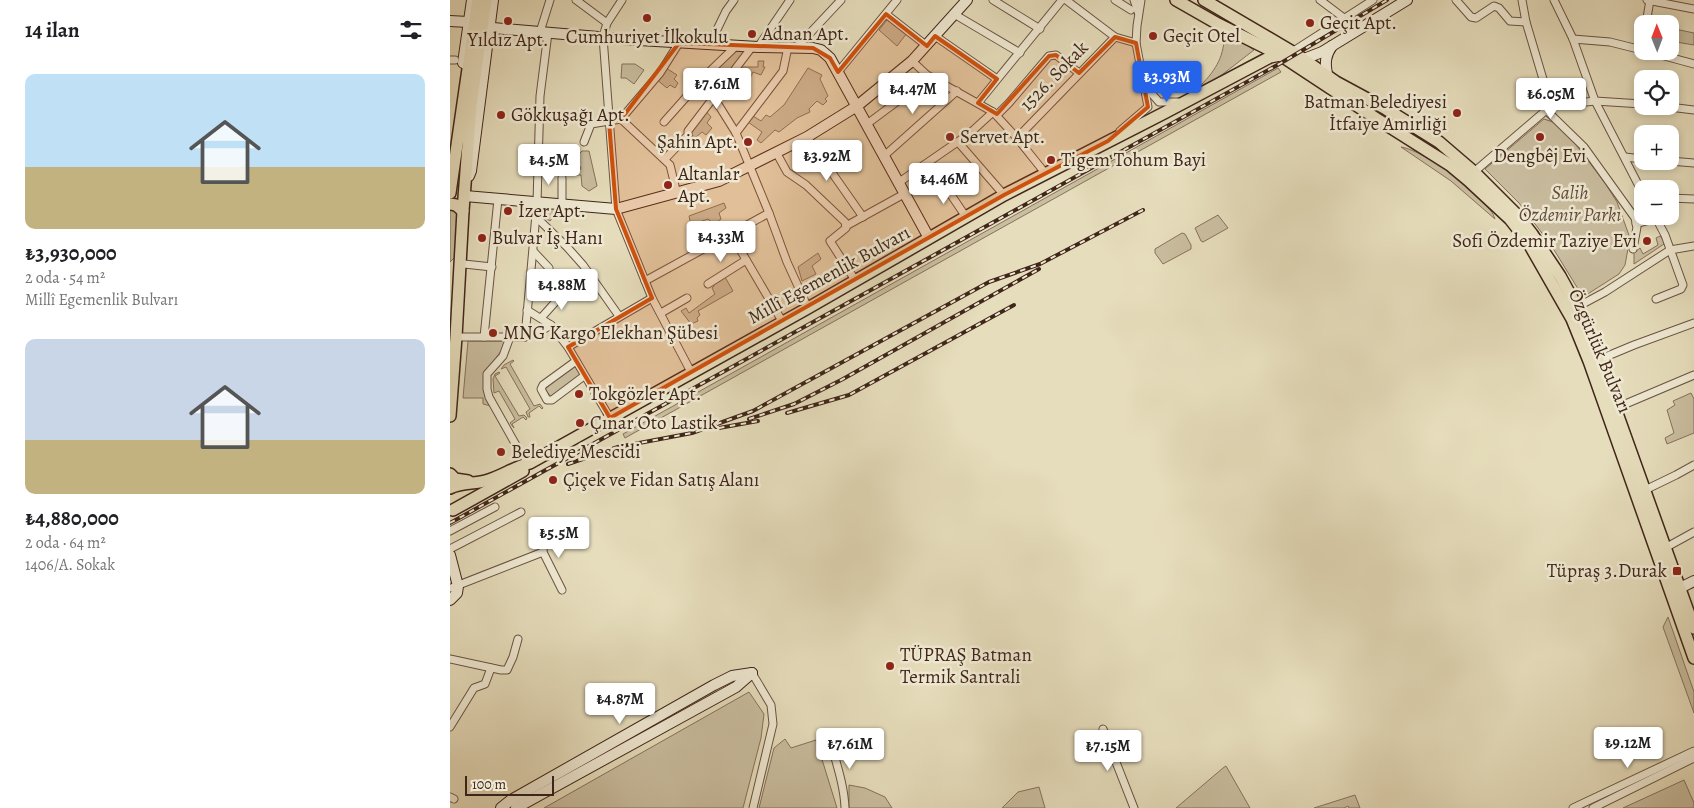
<!DOCTYPE html>
<html lang="tr">
<head>
<meta charset="utf-8">
<style>
  body { margin:0; font-family:Alegreya,serif; background:#f2f2f2; color:#202124; height:100vh; display:flex; flex-direction:column; font-size:19px; white-space:nowrap }
  * { box-sizing:border-box; margin:0 }
  p { font-size:16px; color:#757577 }
  .icon { flex:none; width:28px; height:28px; fill:none; stroke:currentColor; stroke-width:2; stroke-linecap:round; stroke-linejoin:round }
  .map { position:relative; flex:1; overflow:hidden }
  .side { display:flex; flex-direction:column; background:#fff; width:450px }
  .side>* { flex:none }
  .needle { width:32px; rotate:359deg }
  .fabs { position:absolute; left:1184px; top:15px; display:grid; gap:10px }
  .fabs a { display:grid; place-items:center; width:45px; height:45px; border-radius:10px; background:#fff; box-shadow:0 2px 8px #0003; font-size:25px }
  .scale { position:absolute; left:15px; bottom:12px; width:89px; box-sizing:border-box; padding-left:5px; border:2px solid #40261a; border-top:0; font-size:14px; line-height:18px; white-space:nowrap; color:#40261a; -webkit-text-stroke:4px #efe9d3; paint-order:stroke }
  .price { position:absolute; translate:-50% -42px; padding:0 11px; border-radius:5px; background:#fff; color:#222; font-size:16px; line-height:32px; filter:drop-shadow(0 1px 2px #0008) }
  .price::after { content:''; position:absolute; left:50%; top:30px; width:15px; height:11px; margin-left:-8px; background:inherit; clip-path:polygon(0 0,100% 0,50% 100%) }
  .price.current { background:#2563eb; color:#fff }
  ul { padding:0; list-style:none }
  li { display:grid; align-content:center; gap:10px; height:265px; padding:0 25px }
  li span { display:grid; place-items:center; height:155px; border-radius:10px; color:#555 }
  li>.icon { margin-inline-start:auto }
  span .icon { width:90px; height:90px; fill:#fffc; stroke-width:1 }
  li b { font-size:21px }
  h2 { display:flex; justify-content:space-between; align-items:center; height:60px; padding:0 25px; font-size:21px }
  main { display:flex; flex:1; min-height:0 }
  .map>svg:first-child { display:block }
</style>
</head>
<body>
<main>
<section class="side">
<h2>14 ilan<svg class="icon" aria-label="filters" viewBox="0 0 24 24"><path d="M4 7h16M4 17h16"/><circle cx="9" cy="7" r="2"/><circle cx="15" cy="17" r="2"/></svg></h2>
<ul>
<li><span style="background:linear-gradient(#bfe0f5 60%,#c2b280 0)"><svg class="icon" aria-label="home" viewBox="0 0 24 24"><path d="M3 11l9-7 9 7M6 9v11h12V9"/></svg></span><div><b>₺3,930,000</b><p>2 oda · 54 m²</p><p>Millî Egemenlik Bulvarı</p></div></li>
<li><span style="background:linear-gradient(#c9d6e8 65%,#c2b280 0)"><svg class="icon" aria-label="home" viewBox="0 0 24 24"><path d="M3 11l9-7 9 7M6 9v11h12V9"/></svg></span><div><b>₺4,880,000</b><p>2 oda · 64 m²</p><p>1406/A. Sokak</p></div></li>
</ul>
</section>
<div class="map">
<svg width="1244" height="808" viewBox="0 0 1244 808">
  <rect width="100%" height="100%" fill="#e6ddbc"/>
  <filter id="stains"><feTurbulence type="fractalNoise" baseFrequency=".004" numOctaves="4"/><feColorMatrix values="0 0 0 0 .2 0 0 0 0 .09 0 0 0 0 .02 0 0 0 .5 -.17"/></filter>
  <radialGradient id="worn" r=".72"><stop offset=".6" stop-color="#630" stop-opacity="0"/><stop offset="1" stop-color="#630" stop-opacity=".3"/></radialGradient>
  <g fill="#cabea0" stroke="#85725d">
    <path d="M 437,20 L 441,20 L 457,33 L 447,46 L 429,30 Z"/>
    <path d="M 1220,28 L 1244,33 L 1244,45 L 1220,41 Z"/>
    <path d="M 774,33 L 782,35 L 804,50 L 751,91 L 751,85 C 766,70 775,55 774,33 Z"/>
    <path d="M 284,49 L 295,51 L 272,85 L 263,82 L 262,75 Z"/>
    <path d="M 308,61 L 314,61 L 313,67 L 315,67 L 311,75 L 303,72 L 298,82 L 284,77 L 291,67 L 308,67 Z"/>
    <path d="M 172,64 L 185,64 L 194,70 L 184,84 L 176,78 L 171,78 Z"/>
    <path d="M 216,68 L 227,75 L 224,79 L 228,83 L 225,88 L 220,85 L 217,88 L 206,79 Z"/>
    <path d="M 358,68 L 372,75 L 370,79 L 378,96 L 375,99 L 377,101 L 373,105 L 367,101 L 359,109 L 360,112 L 347,118 L 329,132 L 325,130 L 311,143 L 307,140 L 312,132 L 298,122 L 303,116 L 311,121 L 316,115 L 320,117 L 334,105 Z"/>
    <path d="M 828,68 L 831,72 L 175,438 L 173,434 Z"/>
    <path d="M 256,111 L 261,117 L 257,123 L 262,128 L 256,135 L 252,132 L 246,137 L 240,135 Z"/>
    <path d="M 1094,119 L 1103,122 L 1120,137 L 1155,183 L 1167,202 L 1180,238 L 1175,265 L 1169,274 L 1133,297 L 1101,245 L 1069,203 L 1035,169 Z"/>
    <path d="M 951,147 C 974,150 1039,197 1045,219 L 1001,181 Z"/>
    <path d="M 132,151 L 139,151 L 147,186 L 139,191 L 132,186 L 131,175 L 126,175 L 131,168 L 125,158 Z"/>
    <path d="M 274,203 L 276,208 L 269,213 L 271,219 L 264,224 L 258,219 L 241,225 L 239,216 Z"/>
    <path d="M 89,205 L 112,207 L 100,221 L 89,214 Z"/>
    <path d="M 0,208 L 7,213 L 6,252 L 5,257 L 0,262 Z"/>
    <path d="M 768,215 L 778,228 L 753,242 L 751,241 L 745,228 Z"/>
    <path d="M 732,233 L 735,234 L 741,245 L 741,249 L 713,264 L 705,253 L 705,249 Z"/>
    <path d="M 1210,236 L 1215,242 L 1214,244 L 1184,264 L 1184,253 L 1190,248 L 1193,254 L 1208,245 L 1206,238 Z"/>
    <path d="M 368,253 L 371,259 L 362,266 L 366,274 L 352,281 L 348,267 Z"/>
    <path d="M 275,277 L 283,291 L 248,311 L 250,315 L 247,318 L 248,321 L 241,324 L 231,311 L 236,308 L 239,313 L 265,294 L 262,288 L 264,286 L 263,283 Z"/>
    <path d="M 18,341 L 58,341 L 37,371 L 41,406 L 33,404 L 33,398 L 13,398 Z"/>
    <path d="M 63,360 L 64,361 L 60,364 L 84,406 L 90,404 L 93,408 L 92,409 L 89,406 L 79,413 L 80,417 L 78,417 L 76,412 L 80,409 L 56,367 L 51,369 L 54,365 Z"/>
    <path d="M 124,365 L 131,375 L 101,397 L 95,389 Z"/>
    <path d="M 49,372 L 50,373 L 45,376 L 69,416 L 74,415 L 77,418 L 76,420 L 73,417 L 62,424 L 64,428 L 60,423 L 65,419 L 49,391 L 44,393 L 43,379 L 45,374 Z"/>
    <path d="M 1241,393 L 1244,399 L 1244,433 L 1217,444 L 1215,438 L 1224,433 L 1217,410 L 1225,405 L 1223,401 Z"/>
    <path d="M 1218,617 L 1244,692 L 1244,713 L 1213,627 Z"/>
    <path d="M 299,692 L 314,714 L 311,738 L 293,808 L 94,808 Z"/>
    <path d="M 335,739 L 341,748 L 366,740 L 387,808 L 309,808 L 324,748 Z"/>
    <path d="M 776,766 L 800,808 L 726,808 L 773,768 Z"/>
    <path d="M 1234,780 L 1244,803 L 1244,808 L 1173,808 Z"/>
    <path d="M 399,785 L 415,788 L 435,797 L 442,808 L 399,808 Z"/>
    <path d="M 589,787 L 595,808 L 552,808 L 568,792 Z"/>
    <path d="M 905,795 L 910,808 L 899,808 L 898,806 L 894,808 L 864,808 Z"/>
  </g>
  <g fill="none" stroke-linecap="round" stroke-linejoin="round">
    <defs>
      <g id="street">
        <path d="M 126,0 L 157,23"/>
        <path d="M 172,0 L 157,23 L 153,37 L 166,209 L 202,298 L 241,372"/>
        <path d="M 543,0 L 590,29"/>
        <path d="M 616,0 L 665,37 L 686,43"/>
        <path d="M 665,0 L 681,10"/>
        <path d="M 684,0 L 688,12"/>
        <path d="M 870,0 L 894,18"/>
        <path d="M 1006,0 L 1021,17 L 1026,18 L 1044,6 L 1049,8 L 1060,21 L 1076,22"/>
        <path d="M 1072,0 L 1076,22 L 1101,106"/>
        <path d="M 1104,0 L 1123,39 L 1145,101 L 1192,192"/>
        <path d="M 1197,0 L 1244,9"/>
        <path d="M 436,14 L 477,46"/>
        <path d="M 504,14 L 570,53"/>
        <path d="M 1196,24 L 1200,0"/>
        <path d="M 90,32 L 100,0"/>
        <path d="M 485,36 L 547,79"/>
        <path d="M 1123,39 L 1160,42 L 1192,50"/>
        <path d="M 260,44 L 276,11 L 284,0"/>
        <path d="M 308,47 L 340,0"/>
        <path d="M 347,47 L 391,0"/>
        <path d="M 1196,51 L 1244,64"/>
        <path d="M 842,52 L 923,0"/>
        <path d="M 0,60 L 5,60"/>
        <path d="M 462,61 L 477,75 L 543,112 L 567,138 L 595,173"/>
        <path d="M 388,72 L 447,0"/>
        <path d="M 255,76 L 266,101 L 286,133 L 319,213 L 337,262 L 358,308"/>
        <path d="M 696,87 L 709,102 L 728,102"/>
        <path d="M 528,103 L 612,0"/>
        <path d="M 1211,106 L 1244,110"/>
        <path d="M 1096,110 L 1134,147 L 1185,218 L 1187,227 L 1183,249"/>
        <path d="M 547,115 L 559,103 L 599,56 L 606,55 L 629,73"/>
        <path d="M 171,119 L 210,73 L 229,43"/>
        <path d="M 214,122 L 255,76 L 286,46"/>
        <path d="M 417,124 L 472,83 L 477,75"/>
        <path d="M 670,131 L 698,107 L 686,43 L 687,26 L 691,0"/>
        <path d="M 286,133 L 333,71 L 338,47"/>
        <path d="M 357,137 L 413,217"/>
        <path d="M 567,138 L 665,37"/>
        <path d="M 134,142 L 141,124 L 171,119 L 220,165 L 227,194"/>
        <path d="M 508,142 L 554,195"/>
        <path d="M 326,152 L 337,172 L 356,185 L 395,222 L 396,228 L 380,241 L 405,280"/>
        <path d="M 434,156 L 507,91"/>
        <path d="M 1175,157 L 1192,159"/>
        <path d="M 215,159 L 238,135 L 238,131 L 302,47"/>
        <path d="M 1220,161 L 1244,163"/>
        <path d="M 1024,172 L 1101,106 L 1145,101 L 1192,104"/>
        <path d="M 491,180 L 516,217"/>
        <path d="M 448,183 L 519,134 L 543,112"/>
        <path d="M 1220,198 L 1244,199"/>
        <path d="M 112,205 L 112,178"/>
        <path d="M 1205,216 L 1215,235 L 1233,285 L 1231,289 L 1206,299"/>
        <path d="M 86,217 L 117,247 L 133,265 L 169,316"/>
        <path d="M 1186,224 L 1206,218"/>
        <path d="M 396,226 L 454,194"/>
        <path d="M 281,234 L 332,321"/>
        <path d="M 84,252 L 99,268"/>
        <path d="M 10,265 L 14,264 L 42,267"/>
        <path d="M 195,281 L 319,213"/>
        <path d="M 258,284 L 296,260"/>
        <path d="M 1127,307 L 1155,292 L 1220,250 L 1244,246"/>
        <path d="M 77,310 L 101,325 L 118,347 L 160,418"/>
        <path d="M 211,313 L 237,298"/>
        <path d="M 91,318 L 117,289"/>
        <path d="M 6,337 L 75,337 L 91,331 L 101,325"/>
        <path d="M 34,337 L 48,199"/>
        <path d="M 60,337 L 53,356 L 37,374 L 37,389 L 39,397 L 71,454 L 80,463"/>
        <path d="M 75,337 L 87,203 L 90,96 L 98,33"/>
        <path d="M 118,347 L 202,298"/>
        <path d="M 1148,360 L 1184,345 L 1244,323"/>
        <path d="M 126,361 L 93,385 L 91,389 L 97,400 L 102,400 L 134,376"/>
        <path d="M 1166,408 L 1244,375"/>
        <path d="M 1195,490 L 1226,475 L 1244,465"/>
        <path d="M 94,530 L 93,552 L 112,590"/>
        <path d="M 0,531 L 45,507"/>
        <path d="M 1215,548 L 1244,532"/>
        <path d="M 0,549 L 71,512"/>
        <path d="M 1,588 L 93,552"/>
        <path d="M 0,659 L 51,670 L 57,670 L 63,657 L 68,639"/>
        <path d="M 302,673 L 321,705 L 323,724 L 303,808"/>
        <path d="M 0,727 L 24,688 L 35,684 L 41,668"/>
        <path d="M 653,729 L 684,808"/>
        <path d="M 379,736 C 385,760 394,783 395,808"/>
        <path d="M 0,797 L 4,799"/>
        <path d="M 1123,808 L 1244,751"/>
        <path d="M 1143,808 L 1244,758"/>
      </g>
      <g id="secondary">
        <path d="M 0,21 L 18,22 L 43,28 L 172,39 L 308,47 L 363,48 L 371,50 L 380,58 L 479,238"/>
        <path d="M 854,59 L 872,52 L 957,0"/>
        <path d="M 13,63 L 22,0"/>
        <path d="M 877,74 C 875,63 875,56 882,46"/>
        <path d="M 19,176 L 21,171 L 43,0"/>
        <path d="M 15,196 L 166,209 L 269,181 L 357,137 L 407,106 L 462,61 L 517,0"/>
        <path d="M 0,555 L 8,586 L 7,593 L 0,600"/>
        <path d="M 1230,588 L 1244,581"/>
        <path d="M 51,808 L 61,800 L 264,685 L 282,676 L 302,673"/>
        <path d="M 66,808 L 286,687 L 302,673"/>
      </g>
      <g id="primary">
        <path d="M 726,0 L 768,24 L 830,55 L 927,119 L 1000,165 L 1018,180 L 1060,219 L 1078,242 L 1122,319 L 1139,361 L 1244,658"/>
        <path d="M 754,0 L 846,54 L 886,82 L 936,109 L 989,142 L 1024,172 L 1068,216 L 1082,234 L 1110,276 L 1127,307 L 1139,335 L 1244,628"/>
        <path d="M 0,193 L 28,0"/>
        <path d="M 0,204 L 6,205 L 13,211"/>
        <path d="M 0,416 L 6,337 L 13,211 L 21,105 L 36,0"/>
        <path d="M 0,474 L 5,479 L 18,481"/>
        <path d="M 0,488 C 11,482 23,484 35,481 C 51,477 64,467 80,463 L 358,308 L 554,195 L 714,113 L 820,57 L 830,55"/>
        <path d="M 3,510 L 73,471"/>
      </g>
    </defs>
    <use href="#street" stroke="#6a5442" stroke-width="9"/>
    <use href="#secondary" stroke="#40261a" stroke-width="12"/>
    <use href="#primary" stroke="#40261a" stroke-width="14"/>
    <use href="#street" stroke="#efe9d3" stroke-width="7"/>
    <use href="#secondary" stroke="#efe9d3" stroke-width="10"/>
    <use href="#primary" stroke="#e6ddbc" stroke-width="11"/>
    <defs>
      <g id="rail">
        <path d="M 337,413 L 399,395 L 564,305"/>
        <path d="M 299,419 L 344,404 L 393,379 L 589,269"/>
        <path d="M 269,428 L 308,421"/>
        <path d="M 118,464 L 168,447 L 242,433 L 303,411 L 539,282 L 590,264 L 693,210"/>
        <path d="M 0,523 L 831,63 L 937,0"/>
      </g>
    </defs>
    <use href="#rail" stroke="#40261a" stroke-width="4"/>
    <use href="#rail" stroke="#efe9d3" stroke-width="2" stroke-dasharray="5.5" stroke-linecap="butt"/>
  </g>
  <path fill="#cf510e" fill-opacity="0.2" stroke="#cf510e" stroke-width="4" stroke-linejoin="round" d="M 436,14 L 477,46 L 485,36 L 547,79 L 528,103 L 547,114 L 599,56 L 606,55 L 629,73 L 665,37 L 686,43 L 698,107 L 658,141 L 554,195 L 160,418 L 118,347 L 202,298 L 166,209 L 159,122 L 171,119 L 229,43 L 363,48 L 380,58 L 388,72 Z"/>
  <g fill="#8f2418" stroke="#efe9d3" stroke-width="2">
    <circle cx="197" cy="18" r="5"/>
    <circle cx="58" cy="21" r="5"/>
    <circle cx="860" cy="23" r="5"/>
    <circle cx="302" cy="34" r="5"/>
    <circle cx="703" cy="36" r="5"/>
    <circle cx="1007" cy="113" r="5"/>
    <circle cx="51" cy="115" r="5"/>
    <circle cx="500" cy="137" r="5"/>
    <circle cx="1090" cy="137" r="5"/>
    <circle cx="298" cy="142" r="5"/>
    <circle cx="601" cy="160" r="5"/>
    <circle cx="218" cy="185" r="5"/>
    <circle cx="58" cy="211" r="5"/>
    <circle cx="32" cy="238" r="5"/>
    <circle cx="1197" cy="241" r="5"/>
    <circle cx="43" cy="333" r="5"/>
    <circle cx="129" cy="394" r="5"/>
    <circle cx="130" cy="423" r="5"/>
    <circle cx="51" cy="452" r="5"/>
    <circle cx="103" cy="480" r="5"/>
    <rect x="1222" y="566" width="10" height="10" rx="2.5"/>
    <circle cx="440" cy="666" r="5"/>
  </g>
  <g text-anchor="middle" dominant-baseline="central" stroke-width="5" stroke-linejoin="round" paint-order="stroke">
    <g font-size="19" fill="#40261a" stroke="#efe9d3" text-anchor="start">
      <text x="870" y="23">Geçit Apt.</text>
      <text x="312" y="34">Adnan Apt.</text>
      <text x="713" y="36">Geçit Otel</text>
      <text x="197" y="37" text-anchor="middle">Cumhuriyet İlkokulu</text>
      <text x="58" y="40" text-anchor="middle">Yıldız Apt.</text>
      <text x="997" y="102" text-anchor="end">Batman Belediyesi<tspan x="997" dy="22">İtfaiye Amirliği</tspan></text>
      <text x="61" y="115">Gökkuşağı Apt.</text>
      <text x="510" y="137">Servet Apt.</text>
      <text x="288" y="142" text-anchor="end">Şahin Apt.</text>
      <text x="1090" y="156" text-anchor="middle">Dengbêj Evi</text>
      <text x="611" y="160">Tigem Tohum Bayi</text>
      <text x="228" y="174">Altanlar<tspan x="228" dy="22">Apt.</tspan></text>
      <text x="68" y="211">İzer Apt.</text>
      <text x="42" y="238">Bulvar İş Hanı</text>
      <text x="1187" y="241" text-anchor="end">Sofi Özdemir Taziye Evi</text>
      <text x="53" y="333">MNG Kargo Elekhan Şübesi</text>
      <text x="139" y="394">Tokgözler Apt.</text>
      <text x="140" y="423">Çınar Oto Lastik</text>
      <text x="61" y="452">Belediye Mescidi</text>
      <text x="113" y="480">Çiçek ve Fidan Satış Alanı</text>
      <text x="1217" y="571" text-anchor="end">Tüpraş 3.Durak</text>
      <text x="450" y="655">TÜPRAŞ Batman<tspan x="450" dy="22">Termik Santrali</tspan></text>
    </g>
    <g font-size="19" fill="#40261a" stroke="#efe9d3">
      <text transform="translate(604 76) rotate(-46)">1526. Sokak</text>
      <text transform="translate(379 275) rotate(-29)">Millî Egemenlik Bulvarı</text>
      <text transform="translate(1150 351) rotate(67)">Özgürlük Bulvarı</text>
    </g>
    <g font-size="19" font-style="italic" fill="#624c3c" stroke="#efe9d3">
      <text x="1120" y="193">Salih<tspan x="1120" dy="22">Özdemir Parkı</tspan></text>
    </g>
  </g>
  <rect width="100%" height="100%" filter="url(#stains)"/>
  <rect width="100%" height="100%" fill="url(#worn)"/>
</svg>
<div class="fabs">
<a><svg class="needle" viewBox="-14 -14 28 28"><path d="M0-13l5 13h-10z" fill="#e53935"/><path d="M0 13l5-13h-10z" fill="#757577"/></svg></a>
<a><svg class="icon" aria-label="locate" viewBox="0 0 24 24"><circle cx="12" cy="12" r="6"/><path d="M12 2v4M12 18v4M2 12h4M18 12h4"/></svg></a>
<a>+</a>
<a>−</a>
</div>
<div class="scale">100 m</div>
<b class="price current" style="left:717px;top:103px">₺3.93M</b>
<b class="price" style="left:267px;top:110px">₺7.61M</b>
<b class="price" style="left:463px;top:115px">₺4.47M</b>
<b class="price" style="left:1101px;top:120px">₺6.05M</b>
<b class="price" style="left:377px;top:182px">₺3.92M</b>
<b class="price" style="left:99px;top:186px">₺4.5M</b>
<b class="price" style="left:494px;top:205px">₺4.46M</b>
<b class="price" style="left:271px;top:263px">₺4.33M</b>
<b class="price" style="left:112px;top:311px">₺4.88M</b>
<b class="price" style="left:109px;top:559px">₺5.5M</b>
<b class="price" style="left:170px;top:725px">₺4.87M</b>
<b class="price" style="left:1178px;top:769px">₺9.12M</b>
<b class="price" style="left:400px;top:770px">₺7.61M</b>
<b class="price" style="left:658px;top:772px">₺7.15M</b>
</div>
</main>
</body>
</html>
